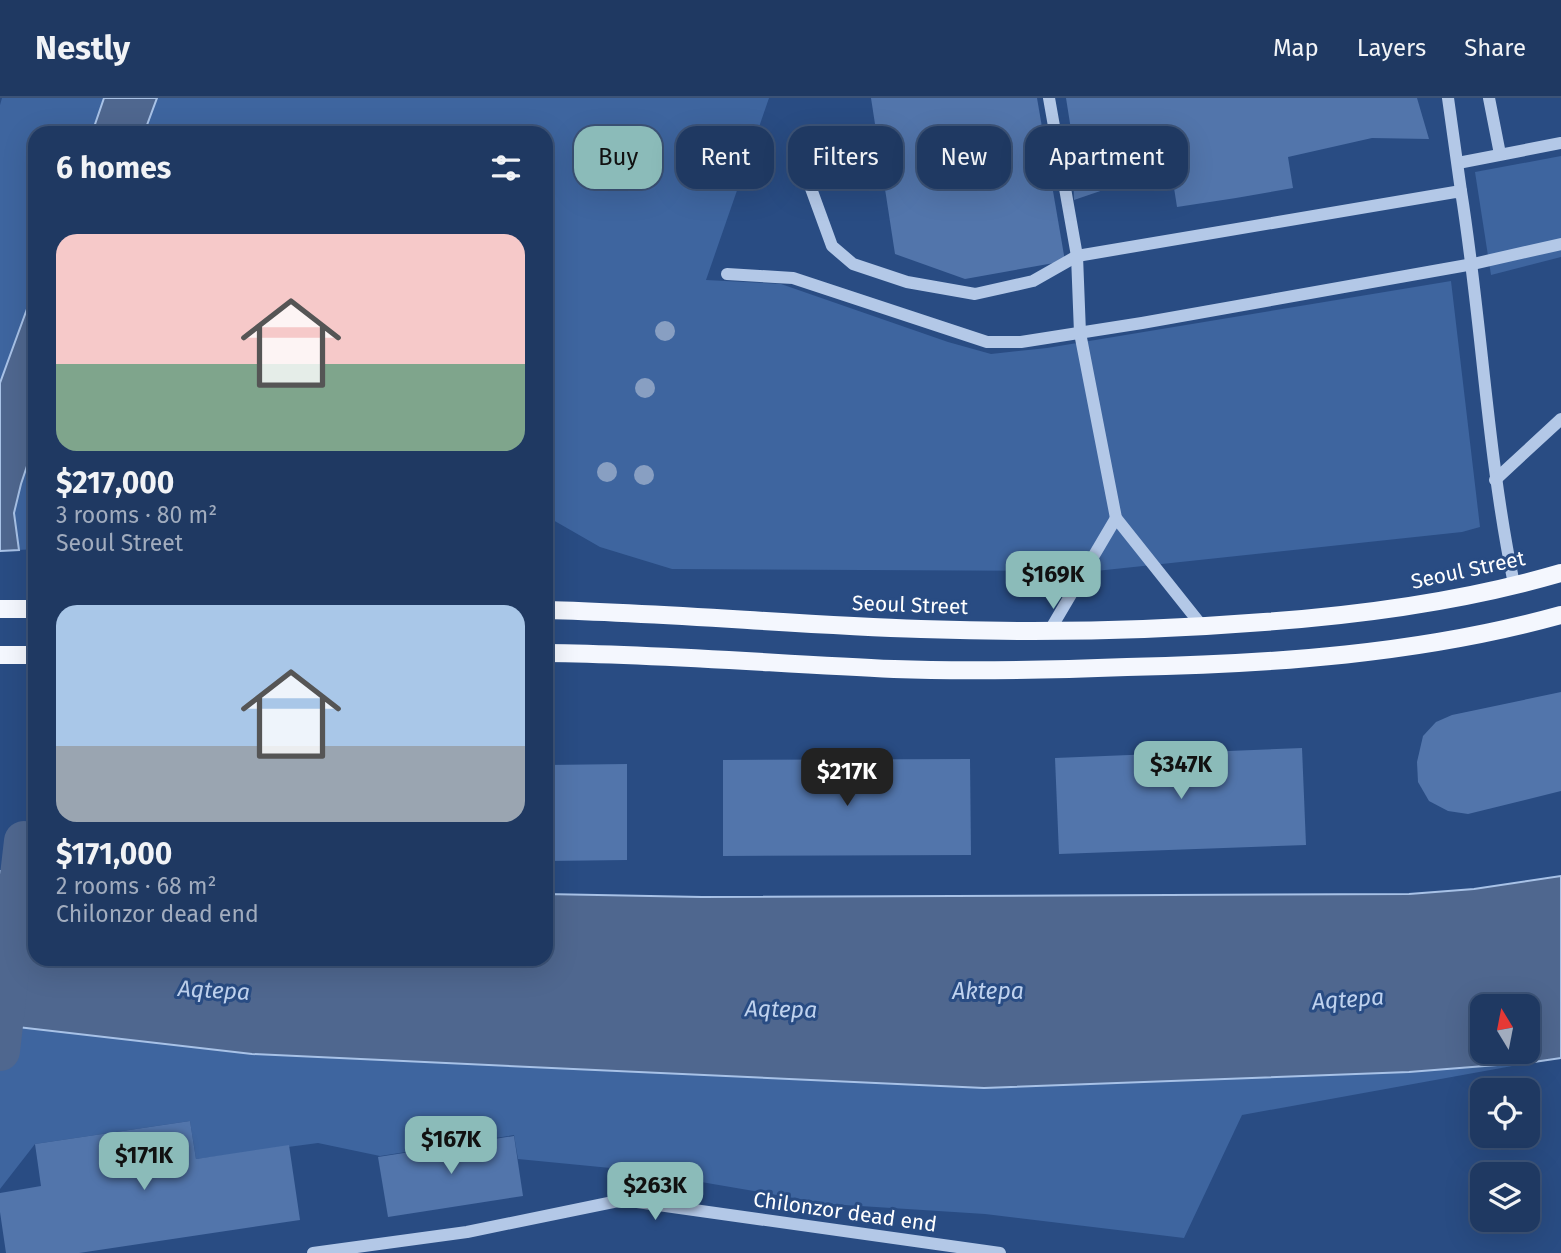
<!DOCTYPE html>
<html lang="en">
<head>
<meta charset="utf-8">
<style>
  body { margin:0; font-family:"Fira Sans",sans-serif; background:#2c446b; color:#f1f3f6; height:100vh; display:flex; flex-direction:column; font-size:26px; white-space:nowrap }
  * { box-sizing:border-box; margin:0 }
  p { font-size:23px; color:#a1acbe }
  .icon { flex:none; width:38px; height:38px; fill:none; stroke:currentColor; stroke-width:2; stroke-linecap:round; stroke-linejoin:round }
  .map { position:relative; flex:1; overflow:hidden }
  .details { position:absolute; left:28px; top:28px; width:525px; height:840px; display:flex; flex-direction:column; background:#1f3962; border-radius:21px; box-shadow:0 7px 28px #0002,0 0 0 2px #3c5377 }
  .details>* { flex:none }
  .top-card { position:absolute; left:574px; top:28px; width:665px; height:63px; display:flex; gap:14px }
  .needle { width:46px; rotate:350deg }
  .buttons { position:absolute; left:1470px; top:896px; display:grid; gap:14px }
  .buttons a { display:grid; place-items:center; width:70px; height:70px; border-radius:14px; background:#1f3962; box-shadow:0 7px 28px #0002,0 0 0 2px #3c5377; font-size:35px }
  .price { position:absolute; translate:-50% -60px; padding:0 16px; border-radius:14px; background:#8bbbb9; color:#111; font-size:23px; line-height:46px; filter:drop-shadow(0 2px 4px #0008) }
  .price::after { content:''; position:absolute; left:50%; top:42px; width:21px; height:16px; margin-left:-10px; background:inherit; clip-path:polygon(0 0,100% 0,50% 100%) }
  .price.selected { background:#222; color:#fff }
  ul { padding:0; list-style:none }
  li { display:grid; align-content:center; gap:14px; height:371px; padding:0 28px }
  li span { display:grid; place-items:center; height:217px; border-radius:21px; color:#555 }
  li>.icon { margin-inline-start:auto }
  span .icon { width:126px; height:126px; fill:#fffc; stroke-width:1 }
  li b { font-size:30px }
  h2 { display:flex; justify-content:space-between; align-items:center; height:84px; padding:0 28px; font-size:30px }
  .chip { padding:0 24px; border-radius:21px; background:#1f3962; box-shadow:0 7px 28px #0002,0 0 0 2px #3c5377; font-size:24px; line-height:63px }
  .chip.selected { background:#8bbbb9; color:#111 }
  header { display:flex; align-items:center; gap:42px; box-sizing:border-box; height:98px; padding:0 35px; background:#1f3962; border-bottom:2px solid #3c5377 }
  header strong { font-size:33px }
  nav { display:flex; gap:38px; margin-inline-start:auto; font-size:24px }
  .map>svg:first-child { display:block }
</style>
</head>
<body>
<header>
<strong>Nestly</strong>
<nav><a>Map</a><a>Layers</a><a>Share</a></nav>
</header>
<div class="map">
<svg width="1561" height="1155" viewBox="0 0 1561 1155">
  <rect width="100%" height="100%" fill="#294c83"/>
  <g fill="#3e659f">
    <path d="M 2,0 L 104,0 L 92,35 L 35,35 L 35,189 L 0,285 L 0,7 Z"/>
    <path d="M 157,0 L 769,0 L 706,182 L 781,186 L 948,244 L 991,256 L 1047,250 L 1451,183 L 1480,429 L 1462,434 L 1096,473 L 672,471 L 600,449 L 546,418 L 546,35 L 144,35 Z"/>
    <path d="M 1561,58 L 1561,159 L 1491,177 L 1475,74 Z"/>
    <path d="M 35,344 L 35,451 L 19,452 L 14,415 L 21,386 Z"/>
    <path d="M 0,927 L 252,956 L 969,989 L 1409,974 L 1534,964 L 1242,1017 L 1184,1140 L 985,1116 L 829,1106 L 631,1072 L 518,1061 L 514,1037 L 380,1058 L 318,1045 L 196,1061 L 190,1023 L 35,1046 L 0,1091 Z"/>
  </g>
  <g fill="#4f678f" stroke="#a8c2e7" stroke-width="2" fill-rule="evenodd">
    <path d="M 104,0 L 157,0 L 144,35 L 92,35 Z"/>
    <path d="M 35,189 L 35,344 L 21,386 L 14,415 L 19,452 L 0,453 L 0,285 Z"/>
    <path d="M 0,773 L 35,774 L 35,861 L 546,861 L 546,796 L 702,799 L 1409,796 L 1474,791 L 1561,778 L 1561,960 L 1534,964 L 1409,974 L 984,990 L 252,956 L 0,927 ZM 1528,908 L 1528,954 L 1482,954 L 1482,908 Z"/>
  </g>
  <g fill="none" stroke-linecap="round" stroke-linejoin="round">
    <path stroke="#4f678f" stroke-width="40" d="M 0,953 L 24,743"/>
  </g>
  <g fill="#5275ab">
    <path d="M 871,0 L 1037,0 L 1065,163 L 965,181 L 895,156 Z"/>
    <path d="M 1066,0 L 1417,0 L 1429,41 L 1372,40 L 1288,59 L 1293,90 L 1236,100 L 1177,109 L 1172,77 L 1115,88 L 1074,102 L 1072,38 Z"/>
    <path d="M 1561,594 L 1561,693 L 1468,716 L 1448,713 L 1429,703 L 1418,684 L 1417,664 L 1423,638 L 1436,624 L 1452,617 Z"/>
    <path d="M 1302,650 L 1306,747 L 1059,756 L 1055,660 Z"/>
    <path d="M 970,661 L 971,757 L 723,758 L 723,662 Z"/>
    <path d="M 627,666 L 627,762 L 546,763 L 546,667 Z"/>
    <path d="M 190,1023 L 196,1061 L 289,1047 L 300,1122 L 79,1155 L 6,1155 L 0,1114 L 0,1095 L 41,1088 L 35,1046 Z"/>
    <path d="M 514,1038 L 523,1098 L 388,1119 L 378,1059 Z"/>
  </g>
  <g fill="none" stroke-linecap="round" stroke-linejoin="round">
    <g stroke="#b3c8e7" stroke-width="12">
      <path d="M 1049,0 L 1077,158 L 1080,235 L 1116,420 L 1202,528"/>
      <path d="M 1448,0 L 1461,93"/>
      <path d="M 1489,0 L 1500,56"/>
      <path d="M 1458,65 L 1561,45"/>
      <path d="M 809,85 L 832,148 L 853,166 L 907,184 L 975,196 L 1033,183 L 1077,158 L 1461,93 C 1482,224 1487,356 1514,486"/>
      <path d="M 727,176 L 793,180 L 987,244 L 1021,244 L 1142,225 L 1473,166 L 1561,146"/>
      <path d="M 1495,382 L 1561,321"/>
      <path d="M 1050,532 L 1116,420"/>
      <path d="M 313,1155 L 467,1134 L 623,1102 L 1000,1155"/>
    </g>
    <g stroke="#f4f7fe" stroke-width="18">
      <path d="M 0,511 L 35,511"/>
      <path d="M 546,512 C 671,515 796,527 921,531 C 1035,535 1150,533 1264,524 C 1363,517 1465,503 1561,475"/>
      <path d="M 546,555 C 662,556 778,566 894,571 C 972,574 1049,572 1127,569 C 1273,566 1420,556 1561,517"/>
      <path d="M 0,557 L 35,557"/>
    </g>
  </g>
  <g fill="#889fc2">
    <circle cx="665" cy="233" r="10"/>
    <circle cx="645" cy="290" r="10"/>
    <circle cx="607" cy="374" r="10"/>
    <circle cx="644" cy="377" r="10"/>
  </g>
  <g text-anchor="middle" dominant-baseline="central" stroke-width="6" stroke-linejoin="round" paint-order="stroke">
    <g font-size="21" fill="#fff" stroke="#294c83">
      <text transform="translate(1468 472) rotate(-12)">Seoul Street</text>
      <text transform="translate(910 507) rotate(2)">Seoul Street</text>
      <text transform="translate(845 1114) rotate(8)">Chilonzor dead end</text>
    </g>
    <g font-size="23" font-style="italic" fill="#bfd2ee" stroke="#294c83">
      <text transform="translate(214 892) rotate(3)">Aqtepa</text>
      <text x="988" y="893">Aktepa</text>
      <text transform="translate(1348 901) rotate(-4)">Aqtepa</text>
      <text transform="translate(781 911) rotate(1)">Aqtepa</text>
    </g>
  </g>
</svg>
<div class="buttons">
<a><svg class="needle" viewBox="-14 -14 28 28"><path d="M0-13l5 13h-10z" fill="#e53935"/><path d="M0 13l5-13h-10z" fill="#a1acbe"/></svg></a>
<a><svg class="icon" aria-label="locate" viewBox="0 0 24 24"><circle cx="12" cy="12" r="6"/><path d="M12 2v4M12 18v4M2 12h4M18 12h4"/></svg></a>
<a><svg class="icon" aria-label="layers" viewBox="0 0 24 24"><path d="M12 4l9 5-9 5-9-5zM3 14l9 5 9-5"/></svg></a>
</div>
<b class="price" style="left:1053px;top:513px">$169K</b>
<b class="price" style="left:1181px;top:703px">$347K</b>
<b class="price selected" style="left:847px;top:710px">$217K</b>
<b class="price" style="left:451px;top:1078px">$167K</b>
<b class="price" style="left:144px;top:1094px">$171K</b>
<b class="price" style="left:655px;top:1124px">$263K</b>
<div class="top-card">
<a class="chip selected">Buy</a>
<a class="chip">Rent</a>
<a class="chip">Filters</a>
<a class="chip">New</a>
<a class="chip">Apartment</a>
</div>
<section class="details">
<h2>6 homes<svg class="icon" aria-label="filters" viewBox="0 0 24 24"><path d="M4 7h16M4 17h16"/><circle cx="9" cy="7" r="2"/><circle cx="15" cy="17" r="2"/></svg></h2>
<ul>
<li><span style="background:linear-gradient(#f6c9c9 60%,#7fa58c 0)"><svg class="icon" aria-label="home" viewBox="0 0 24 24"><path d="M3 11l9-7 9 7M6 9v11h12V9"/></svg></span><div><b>$217,000</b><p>3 rooms · 80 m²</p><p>Seoul Street</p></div></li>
<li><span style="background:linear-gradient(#a9c7e8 65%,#9aa5b1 0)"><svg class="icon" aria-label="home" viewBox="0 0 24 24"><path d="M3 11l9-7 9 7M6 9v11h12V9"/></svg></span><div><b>$171,000</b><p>2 rooms · 68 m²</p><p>Chilonzor dead end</p></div></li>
</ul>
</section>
</div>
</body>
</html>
